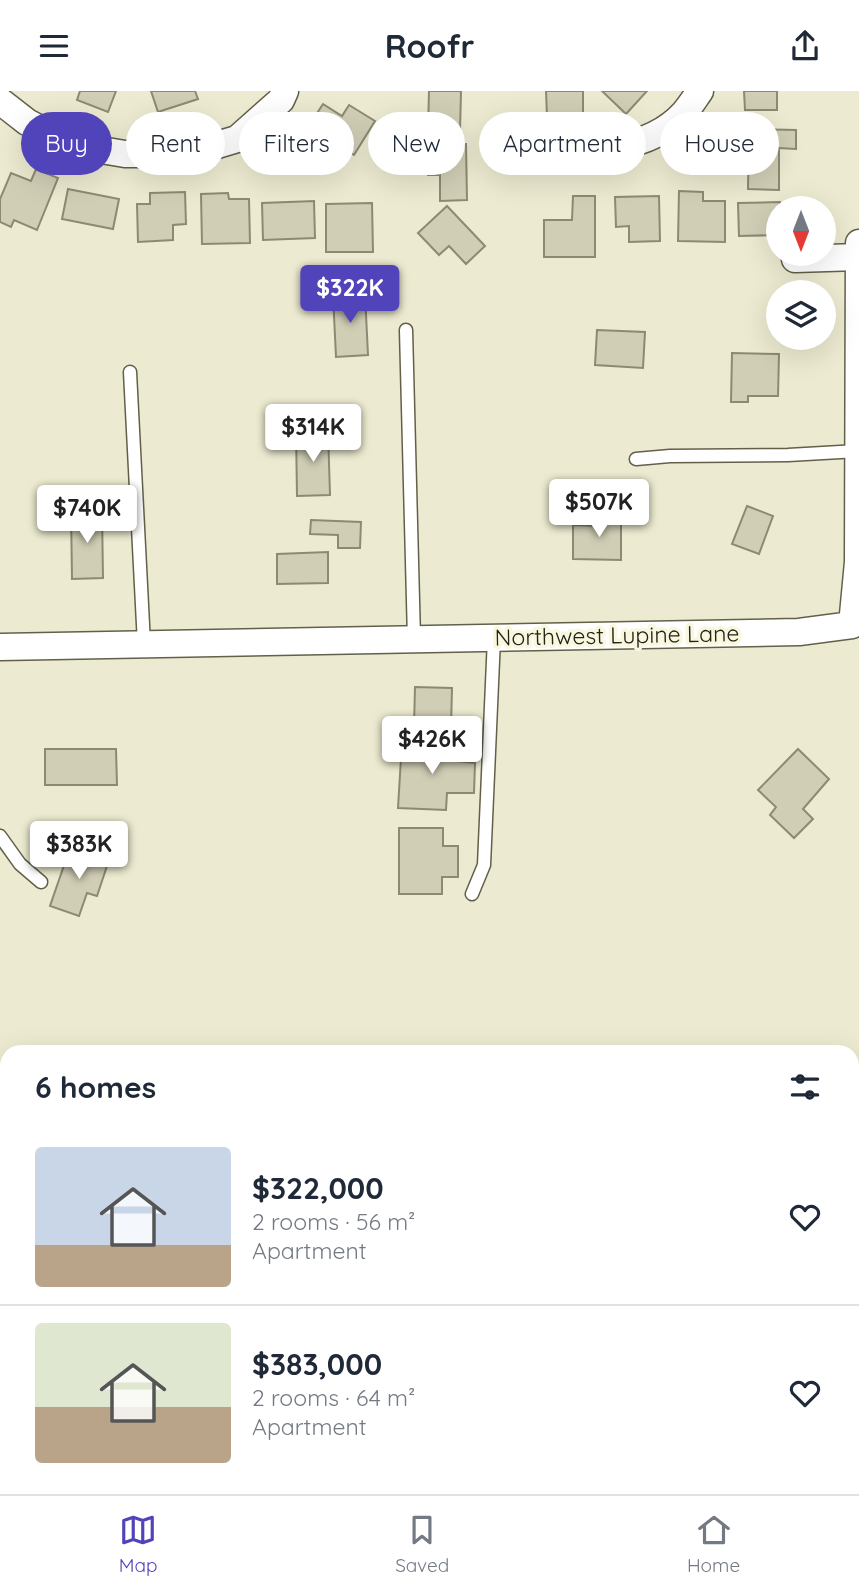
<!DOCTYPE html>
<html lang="en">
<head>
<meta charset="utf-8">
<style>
  body { margin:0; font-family:Quicksand,sans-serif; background:#f2f2f3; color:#1f2937; height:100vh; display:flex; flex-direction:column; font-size:26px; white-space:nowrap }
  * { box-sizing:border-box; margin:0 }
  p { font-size:23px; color:#747a83 }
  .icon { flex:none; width:38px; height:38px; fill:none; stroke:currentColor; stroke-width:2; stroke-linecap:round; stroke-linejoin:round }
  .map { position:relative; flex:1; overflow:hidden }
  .details { position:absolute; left:0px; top:954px; width:859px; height:450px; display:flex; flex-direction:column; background:#fff; border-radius:21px 21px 0 0; box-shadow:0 7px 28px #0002 }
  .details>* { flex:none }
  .top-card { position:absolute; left:21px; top:21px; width:817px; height:63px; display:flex; gap:14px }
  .needle { width:46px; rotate:180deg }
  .tools { position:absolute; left:766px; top:105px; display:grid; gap:14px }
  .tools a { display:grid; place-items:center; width:70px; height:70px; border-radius:50%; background:#fff; box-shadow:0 7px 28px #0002; font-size:35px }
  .price { position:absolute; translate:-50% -60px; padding:0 16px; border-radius:7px; background:#fff; color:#222; font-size:23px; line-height:46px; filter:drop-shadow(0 2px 4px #0008) }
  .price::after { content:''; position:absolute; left:50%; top:42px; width:21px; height:16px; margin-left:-10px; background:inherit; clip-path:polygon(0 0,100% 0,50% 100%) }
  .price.active { background:#5143ba; color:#fff }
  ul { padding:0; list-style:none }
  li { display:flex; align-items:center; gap:21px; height:175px; padding:0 35px }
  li+li { border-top:2px solid #e0e1e3 }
  li span { display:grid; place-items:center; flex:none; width:196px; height:140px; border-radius:7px; color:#555 }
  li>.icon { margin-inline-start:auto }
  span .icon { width:84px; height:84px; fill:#fffc; stroke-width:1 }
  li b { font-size:30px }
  h2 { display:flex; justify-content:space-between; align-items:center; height:84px; padding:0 35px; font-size:30px }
  .tag { padding:0 24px; border-radius:32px; background:#fff; box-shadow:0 7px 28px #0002; font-size:24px; line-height:63px }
  .tag.active { background:#5143ba; color:#fff }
  header { display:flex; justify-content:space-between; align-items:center; height:91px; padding:0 35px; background:#fff; font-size:32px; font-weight:700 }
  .tabs { display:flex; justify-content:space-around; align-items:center; height:98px; border-top:2px solid #e0e1e3; background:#fff; font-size:19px; color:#747a83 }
  .tabs a { display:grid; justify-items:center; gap:4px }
  .tabs .active { color:#5143ba }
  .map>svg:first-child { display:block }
</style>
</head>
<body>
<header><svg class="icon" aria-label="menu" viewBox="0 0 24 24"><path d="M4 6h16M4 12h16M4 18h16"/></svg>Roofr<svg class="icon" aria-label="share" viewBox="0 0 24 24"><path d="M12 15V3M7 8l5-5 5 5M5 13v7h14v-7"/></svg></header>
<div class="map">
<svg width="859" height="1403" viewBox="0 0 859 1403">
  <rect width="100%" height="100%" fill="#ecead0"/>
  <g fill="#d0ceb5" stroke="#8c8a73" stroke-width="2">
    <path d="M 80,0 L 116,0 L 108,21 L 77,9 Z"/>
    <path d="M 151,0 L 195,0 L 198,8 L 158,21 Z"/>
    <path d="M 429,0 L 461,0 L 460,40 L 428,39 Z"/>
    <path d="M 546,0 L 583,0 L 583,24 L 547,25 Z"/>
    <path d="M 602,0 L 647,0 L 626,23 Z"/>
    <path d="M 744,0 L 777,0 L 777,19 L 745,19 Z"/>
    <path d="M 323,13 L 342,25 L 349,14 L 375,30 L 354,64 L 308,36 Z"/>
    <path d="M 749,38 L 796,39 L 796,58 L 779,57 L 779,99 L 748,98 Z"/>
    <path d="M 466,53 L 467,109 L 440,110 L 440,84 L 428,84 L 427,54 Z"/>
    <path d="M 36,78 L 58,87 L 37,139 L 14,129 L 11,136 L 0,131 L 0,108 L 11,82 L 31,90 Z"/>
    <path d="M 68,98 L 119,108 L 113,138 L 62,128 Z"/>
    <path d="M 679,100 L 703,101 L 703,110 L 725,110 L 725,151 L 678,150 Z"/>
    <path d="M 185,101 L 186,133 L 173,134 L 173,149 L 138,151 L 137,113 L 150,113 L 150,102 Z"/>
    <path d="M 228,102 L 229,108 L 249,108 L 250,152 L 202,153 L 201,103 Z"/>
    <path d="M 573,105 L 595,105 L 595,166 L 544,166 L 544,129 L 572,129 Z"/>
    <path d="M 659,105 L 660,150 L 629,151 L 629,135 L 616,136 L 615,106 Z"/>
    <path d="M 314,110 L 315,147 L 263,149 L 262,112 Z"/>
    <path d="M 780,111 L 779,144 L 739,145 L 738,112 Z"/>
    <path d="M 372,112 L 373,161 L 326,161 L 326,113 Z"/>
    <path d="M 447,115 L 485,155 L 466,173 L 449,155 L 439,164 L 418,142 Z"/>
    <path d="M 365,203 L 368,264 L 336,266 L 333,204 Z"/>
    <path d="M 597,239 L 645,241 L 643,277 L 595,274 Z"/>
    <path d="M 732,262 L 779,263 L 778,305 L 748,305 L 748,311 L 731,311 Z"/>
    <path d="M 328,340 L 330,404 L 297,405 L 296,341 Z"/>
    <path d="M 747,415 L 773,425 L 759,463 L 732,453 Z"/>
    <path d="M 71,420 L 102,420 L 103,487 L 72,488 Z"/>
    <path d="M 597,423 L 621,423 L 621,469 L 573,468 L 573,434 L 597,435 Z"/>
    <path d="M 311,429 L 361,431 L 360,457 L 338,457 L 338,444 L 310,443 Z"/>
    <path d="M 328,461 L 328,492 L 277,493 L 277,463 Z"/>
    <path d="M 415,596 L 452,597 L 451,637 L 414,636 Z"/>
    <path d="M 402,650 L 449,652 L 448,669 L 475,672 L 474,702 L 447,702 L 446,719 L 398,717 Z"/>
    <path d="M 45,658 L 116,658 L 117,694 L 45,694 Z"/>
    <path d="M 798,658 L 829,688 L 803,718 L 813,728 L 794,747 L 770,724 L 776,716 L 758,699 Z"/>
    <path d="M 399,737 L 443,737 L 443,755 L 458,755 L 458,786 L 442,786 L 442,803 L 399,803 Z"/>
    <path d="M 70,757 L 109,769 L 97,805 L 87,802 L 79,825 L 50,815 Z"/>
  </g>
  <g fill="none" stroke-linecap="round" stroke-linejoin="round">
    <defs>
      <g id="lane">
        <path d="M 406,239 L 414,548"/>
        <path d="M 130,281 L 144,553"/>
        <path d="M 636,368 L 670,365 L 788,364 L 858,360"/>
        <path d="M 0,745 L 20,773 L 41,791"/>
        <path d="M 472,803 L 484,774 L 494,547"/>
      </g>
      <g id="street">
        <path d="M 0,10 L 27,31 L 71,54 L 125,63 L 187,63 L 237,48 L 281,9 L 285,0"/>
        <path d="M 523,60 C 576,60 645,65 684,22 C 690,15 695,7 700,0"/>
        <path d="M 795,168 L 859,166"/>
        <path d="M 0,556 L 799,541 L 852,534 L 858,471 L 859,152"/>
        <path d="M 0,1067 L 7,1064"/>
        <path d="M 401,1396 L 405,1403"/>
      </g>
    </defs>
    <use href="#lane" stroke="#62604a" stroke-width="15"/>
    <use href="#street" stroke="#62604a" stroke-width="29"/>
    <use href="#lane" stroke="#fff" stroke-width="12"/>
    <use href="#street" stroke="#fff" stroke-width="26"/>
  </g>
  <g text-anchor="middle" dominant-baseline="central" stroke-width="7" stroke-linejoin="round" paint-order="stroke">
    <g font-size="23" fill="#24231a" stroke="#f9f7de">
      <text transform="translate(617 544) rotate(-1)">Northwest Lupine Lane</text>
    </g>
  </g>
</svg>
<div class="tools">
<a><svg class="needle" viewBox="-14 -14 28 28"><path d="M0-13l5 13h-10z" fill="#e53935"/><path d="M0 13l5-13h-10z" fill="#747a83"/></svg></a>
<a><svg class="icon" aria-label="layers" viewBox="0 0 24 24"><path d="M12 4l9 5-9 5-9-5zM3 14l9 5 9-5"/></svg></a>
</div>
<b class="price active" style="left:350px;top:234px">$322K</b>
<b class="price" style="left:313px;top:373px">$314K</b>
<b class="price" style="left:599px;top:448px">$507K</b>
<b class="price" style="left:87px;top:454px">$740K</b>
<b class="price" style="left:432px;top:685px">$426K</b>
<b class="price" style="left:79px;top:790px">$383K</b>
<div class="top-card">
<a class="tag active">Buy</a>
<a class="tag">Rent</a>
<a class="tag">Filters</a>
<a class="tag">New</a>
<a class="tag">Apartment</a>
<a class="tag">House</a>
</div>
<section class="details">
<h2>6 homes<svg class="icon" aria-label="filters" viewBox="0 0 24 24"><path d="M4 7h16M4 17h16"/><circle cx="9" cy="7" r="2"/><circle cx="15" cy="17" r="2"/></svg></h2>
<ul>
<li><span style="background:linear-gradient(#c9d6e8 70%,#b9a48a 0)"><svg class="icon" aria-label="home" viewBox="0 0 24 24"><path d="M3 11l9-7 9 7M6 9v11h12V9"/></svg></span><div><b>$322,000</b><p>2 rooms · 56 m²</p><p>Apartment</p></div><svg class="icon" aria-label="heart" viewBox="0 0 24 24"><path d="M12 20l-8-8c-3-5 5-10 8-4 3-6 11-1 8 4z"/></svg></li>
<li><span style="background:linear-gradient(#dfe7d0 60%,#b9a48a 0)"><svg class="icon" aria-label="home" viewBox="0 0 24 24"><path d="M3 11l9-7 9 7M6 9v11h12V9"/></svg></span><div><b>$383,000</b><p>2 rooms · 64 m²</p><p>Apartment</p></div><svg class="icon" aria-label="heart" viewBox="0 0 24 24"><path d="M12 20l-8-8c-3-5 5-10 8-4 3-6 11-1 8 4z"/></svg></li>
</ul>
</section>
</div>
<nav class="tabs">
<a class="active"><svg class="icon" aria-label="map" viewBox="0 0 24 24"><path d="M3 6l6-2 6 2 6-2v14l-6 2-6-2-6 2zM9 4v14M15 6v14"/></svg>Map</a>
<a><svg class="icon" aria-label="saved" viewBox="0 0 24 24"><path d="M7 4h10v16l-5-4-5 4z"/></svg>Saved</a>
<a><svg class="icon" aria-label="home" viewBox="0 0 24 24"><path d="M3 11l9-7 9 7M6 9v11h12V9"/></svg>Home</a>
</nav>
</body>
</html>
